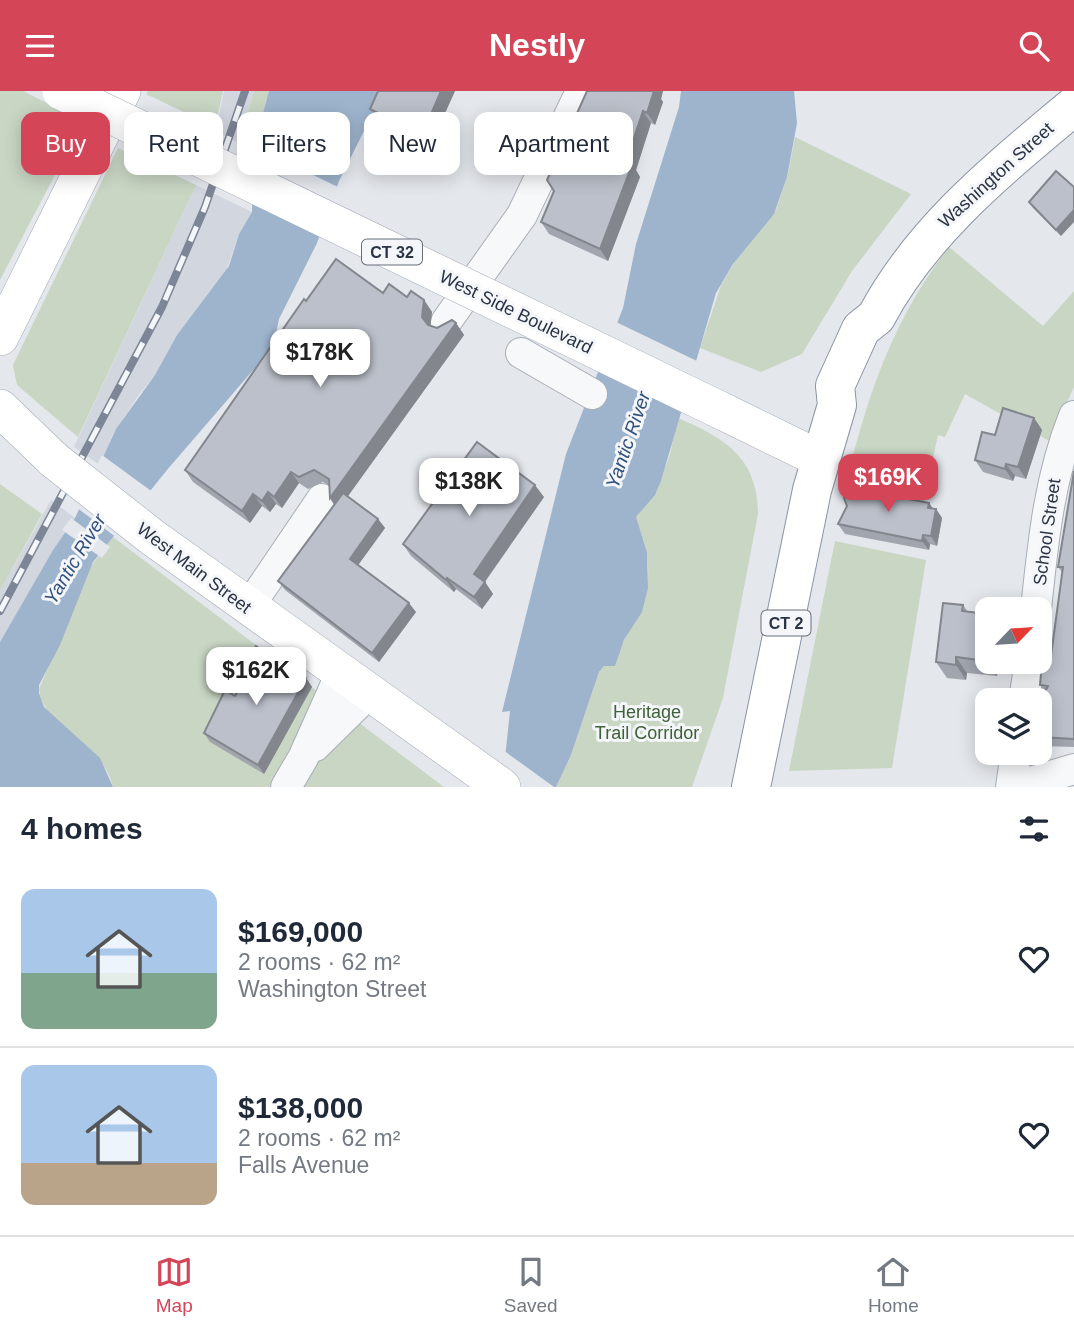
<!DOCTYPE html>
<html lang="en">
<head>
<meta charset="utf-8">
<style>
  body { margin:0; font-family:Helvetica,sans-serif; background:#f6f6f7; color:#1f2937; height:100vh; display:flex; flex-direction:column; font-size:26px; white-space:nowrap }
  * { box-sizing:border-box; margin:0 }
  p { font-size:23px; color:#747a83 }
  .icon { flex:none; width:38px; height:38px; fill:none; stroke:currentColor; stroke-width:2; stroke-linecap:round; stroke-linejoin:round }
  .map { position:relative; height:696px; overflow:hidden }
  .side { display:flex; flex-direction:column; background:#fff; flex:1 }
  .side>* { flex:none }
  .banner { position:absolute; left:21px; top:21px; width:700px; height:63px; display:flex; gap:14px }
  .needle { width:46px; rotate:65deg }
  .controls { position:absolute; left:975px; top:506px; display:grid; gap:14px }
  .controls a { display:grid; place-items:center; width:77px; height:77px; border-radius:14px; background:#fff; box-shadow:0 4px 18px #0003; font-size:35px }
  .price { position:absolute; translate:-50% -60px; padding:0 16px; border-radius:14px; background:#fff; color:#222; font-size:23px; line-height:46px; filter:drop-shadow(0 2px 4px #0008) }
  .price::after { content:''; position:absolute; left:50%; top:42px; width:21px; height:16px; margin-left:-10px; background:inherit; clip-path:polygon(0 0,100% 0,50% 100%) }
  .price.selected { background:#d44558; color:#fff }
  ul { padding:0; list-style:none }
  li { display:flex; align-items:center; gap:21px; height:175px; padding:0 21px }
  li+li { border-top:2px solid #e0e1e3 }
  li span { display:grid; place-items:center; flex:none; width:196px; height:140px; border-radius:14px; color:#555 }
  li>.icon { margin-inline-start:auto }
  span .icon { width:84px; height:84px; fill:#fffc; stroke-width:1 }
  li b { font-size:30px }
  h2 { display:flex; justify-content:space-between; align-items:center; height:84px; padding:0 21px; font-size:30px }
  .chip { padding:0 24px; border-radius:14px; background:#fff; box-shadow:0 4px 18px #0003; font-size:24px; line-height:63px }
  .chip.selected { background:#d44558; color:#fff }
  header { display:flex; justify-content:space-between; align-items:center; height:91px; padding:0 21px; background:#d44558; color:#fff; font-size:32px; font-weight:700 }
  .tab-bar { display:flex; justify-content:space-around; align-items:center; height:98px; border-top:2px solid #e0e1e3; background:#fff; font-size:19px; color:#747a83 }
  .tab-bar a { display:grid; justify-items:center; gap:4px }
  .tab-bar .selected { color:#d44558 }
  .map>svg:first-child { display:block }
</style>
</head>
<body>
<header><svg class="icon" aria-label="menu" viewBox="0 0 24 24"><path d="M4 6h16M4 12h16M4 18h16"/></svg>Nestly<svg class="icon" aria-label="search" viewBox="0 0 24 24"><circle cx="10" cy="10" r="6"/><path d="M15 15l6 6"/></svg></header>
<div class="map">
<svg width="1074" height="696" viewBox="0 0 1074 696">
  <rect width="100%" height="100%" fill="#e4e7ec"/>
  <g fill="#d2d6de">
    <path d="M 224,0 L 254,0 L 239,52 L 216,40 Z"/>
    <path d="M 196,94 L 252,121 L 239,143 L 226,180 L 177,244 L 155,284 L 138,305 L 112,345 L 101,375 L 74,356 Z"/>
    <path d="M 51,409 L 75,427 L 53,459 L 0,551 L 0,500 Z"/>
  </g>
  <g fill="#c9d6c4">
    <path d="M 0,0 L 23,0 L 83,30 L 0,189 Z"/>
    <path d="M 148,0 L 223,0 L 215,36 L 146,3 Z"/>
    <path d="M 254,0 L 269,0 L 253,59 L 239,52 Z"/>
    <path d="M 795,46 L 911,103 L 852,180 L 802,263 L 761,281 L 700,257 L 721,194 L 741,161 L 776,119 L 788,83 Z"/>
    <path d="M 118,57 L 196,94 L 78,346 L 17,294 L 13,274 Z"/>
    <path d="M 949,156 L 1043,235 L 1074,200 L 1074,296 L 1049,350 L 965,303 L 945,346 L 938,344 L 923,413 L 845,399 C 865,310 892,229 949,156 Z"/>
    <path d="M 678,327 C 724,347 758,366 758,423 L 723,607 L 692,696 L 556,696 L 571,664 L 599,581 L 604,575 L 611,575 C 619,565 620,556 626,546 C 645,512 651,504 647,463 C 646,450 637,438 636,426 L 657,400 L 670,363 Z"/>
    <path d="M 0,393 L 42,423 L 0,500 Z"/>
    <path d="M 113,446 L 444,696 L 113,696 C 102,649 43,637 39,598 L 91,475 Z"/>
    <path d="M 835,450 L 926,469 L 892,677 L 789,680 Z"/>
  </g>
  <g fill="#9eb4cd">
    <path d="M 269,0 L 384,0 L 339,90 L 317,152 L 279,228 L 273,256 L 167,379 L 93,471 L 60,554 L 39,594 L 39,602 L 44,616 L 100,667 L 113,696 L 0,696 L 0,551 L 53,459 L 75,427 L 116,338 L 155,284 L 177,244 L 229,175 L 239,143 L 252,121 L 253,59 Z"/>
    <path d="M 681,0 L 794,0 L 797,32 L 787,86 L 774,123 L 733,173 L 716,202 L 661,390 L 655,404 L 636,426 L 647,461 L 648,497 L 642,521 L 624,549 L 615,575 L 604,575 L 599,581 L 571,664 L 556,696 L 488,696 L 505,667 L 510,620 L 502,621 L 566,363 L 623,217 L 636,153 L 679,16 Z"/>
  </g>
  <g fill="#e4e7ec">
    <path d="M 251,54 L 340,97 L 322,146 L 249,111 Z"/>
    <path d="M 614,230 L 699,271 L 683,321 L 594,278 Z"/>
    <path d="M 102,364 L 154,402 L 117,447 L 76,416 Z"/>
    <path d="M 71,427 L 110,456 L 102,467 L 62,439 Z"/>
    <path d="M 503,659 L 554,696 L 485,696 Z"/>
  </g>
  <g fill="none" stroke-linecap="round" stroke-linejoin="round">
    <defs>
      <g id="minor">
        <path d="M 446,231 L 522,124 L 581,0"/>
        <path d="M 521,262 L 592,303"/>
        <path d="M 248,517 L 322,408"/>
        <path d="M 1036,518 C 1043,452 1049,387 1074,325"/>
        <path d="M 1024,609 L 1030,570"/>
        <path d="M 315,655 L 370,601"/>
        <path d="M 286,696 L 303,667 L 341,582"/>
        <path d="M 1011,696 L 1016,662"/>
        <path d="M 1014,696 L 1074,678"/>
      </g>
      <g id="major">
        <path d="M 0,246 L 122,0"/>
        <path d="M 0,317 L 54,369"/>
        <path d="M 724,321 L 820,368"/>
        <path d="M 152,446 L 502,696"/>
      </g>
      <path id="highway" d="M 751,696 L 812,399 L 837,314 L 835,295 L 861,238 L 876,226 C 923,138 999,78 1074,15"/>
    </defs>
    <use href="#minor" stroke="#a8aeb7" stroke-width="32"/>
    <use href="#major" stroke="#a2abb8" stroke-width="38"/>
    <use href="#highway" stroke="#8a94a3" stroke-width="40"/>
    <use href="#minor" stroke="#f7f8fa" stroke-width="30"/>
    <use href="#major" stroke="#fff" stroke-width="37"/>
    <use href="#highway" stroke="#fff" stroke-width="38"/>
    <defs>
      <path id="rail" d="M 0,520 L 162,216 L 205,116 L 245,0"/>
    </defs>
    <use href="#rail" stroke="#7c8697" stroke-width="8"/>
    <use href="#rail" stroke="#f4f6f9" stroke-width="5" stroke-dasharray="16" stroke-linecap="butt"/>
    <defs>
      <g id="major-bridge">
        <path d="M 61,0 L 724,321"/>
        <path d="M 54,369 L 152,446"/>
      </g>
    </defs>
    <use href="#major-bridge" stroke="#a2abb8" stroke-width="38" stroke-linecap="butt"/>
    <use href="#major-bridge" stroke="#fff" stroke-width="37"/>
  </g>
  <g fill="#a1a5ae">
    <path d="M 455,0 L 430,55 L 379,30 L 370,18 Z"/>
    <path d="M 587,0 L 663,0 L 661,8 L 663,11 L 655,34 L 651,32 L 636,79 L 640,86 L 608,170 L 549,143 L 541,131 L 554,100 Z"/>
    <path d="M 1056,80 L 1061,145 L 1033,117 L 1029,111 Z"/>
    <path d="M 383,202 L 424,209 L 432,221 L 430,235 L 437,237 L 456,232 L 464,244 L 347,406 L 378,428 L 385,437 L 358,474 L 416,521 L 379,571 L 285,499 L 278,490 L 334,414 L 330,407 L 329,395 L 323,391 L 308,398 L 299,392 L 282,417 L 276,413 L 270,421 L 262,415 L 250,432 L 193,391 L 185,379 L 306,210 Z"/>
    <path d="M 1034,327 L 1042,339 L 1026,388 L 1015,385 L 1013,390 L 983,381 L 975,369 L 995,344 Z"/>
    <path d="M 1074,380 L 1074,656 L 1040,655 L 1040,610 L 1045,601 L 1040,594 L 1050,572 L 1062,481 L 1058,476 Z"/>
    <path d="M 544,406 L 485,491 L 493,503 L 482,518 L 456,498 L 454,501 L 411,465 L 403,453 Z"/>
    <path d="M 929,412 L 933,418 L 936,418 L 942,427 L 937,455 L 930,453 L 929,459 L 845,443 L 838,433 Z"/>
    <path d="M 963,514 L 968,521 L 987,570 L 999,570 L 997,585 L 967,582 L 966,589 L 947,587 L 936,571 Z"/>
    <path d="M 246,571 L 306,587 L 312,596 L 264,683 L 210,651 L 204,642 L 235,605 L 251,578 Z"/>
  </g>
  <g fill="#83868d">
    <path d="M 441,0 L 455,0 L 430,55 L 422,44 Z"/>
    <path d="M 653,0 L 663,0 L 661,8 L 663,11 L 655,34 L 647,22 Z"/>
    <path d="M 643,20 L 651,32 L 636,79 L 640,86 L 608,170 L 600,158 Z"/>
    <path d="M 1074,119 L 1074,131 L 1061,145 L 1056,139 Z"/>
    <path d="M 424,209 L 432,221 L 430,238 L 422,226 Z"/>
    <path d="M 456,232 L 464,244 L 338,419 L 330,407 Z"/>
    <path d="M 1034,327 L 1042,339 L 1026,388 L 1018,376 Z"/>
    <path d="M 1006,373 L 1015,385 L 1013,390 L 1005,378 Z"/>
    <path d="M 291,381 L 299,392 L 282,417 L 274,406 Z"/>
    <path d="M 535,394 L 544,406 L 483,493 L 485,491 L 493,503 L 482,518 L 474,506 L 474,483 Z"/>
    <path d="M 268,401 L 276,413 L 270,421 L 262,410 Z"/>
    <path d="M 253,403 L 262,415 L 250,432 L 242,420 Z"/>
    <path d="M 929,412 L 935,421 L 936,418 L 942,427 L 937,455 L 931,445 L 928,417 Z"/>
    <path d="M 378,428 L 385,437 L 356,477 L 350,468 Z"/>
    <path d="M 923,444 L 930,453 L 929,459 L 922,450 Z"/>
    <path d="M 447,487 L 456,498 L 454,501 L 446,489 Z"/>
    <path d="M 409,512 L 416,521 L 379,571 L 372,562 Z"/>
    <path d="M 987,562 L 987,570 L 999,570 L 997,585 L 986,570 Z"/>
    <path d="M 956,566 L 967,582 L 966,589 L 956,574 Z"/>
    <path d="M 306,587 L 312,596 L 264,683 L 258,674 Z"/>
  </g>
  <g fill="#bbc0ca" stroke="#83868d" stroke-width="2">
    <path d="M 378,0 L 441,0 L 422,44 L 370,18 Z"/>
    <path d="M 587,0 L 654,0 L 647,22 L 643,20 L 627,68 L 632,74 L 600,158 L 541,131 L 554,100 L 547,89 Z"/>
    <path d="M 1056,80 L 1074,96 L 1074,119 L 1056,139 L 1029,111 Z"/>
    <path d="M 336,168 L 383,202 L 389,193 L 407,206 L 411,200 L 424,209 L 422,226 L 428,234 L 437,237 L 452,229 L 456,232 L 330,407 L 329,388 L 314,379 L 299,386 L 291,381 L 274,406 L 268,401 L 262,410 L 253,403 L 242,420 L 185,379 L 304,208 L 306,210 Z"/>
    <path d="M 1003,317 L 1034,327 L 1018,376 L 1006,373 L 1005,378 L 975,369 L 982,341 L 995,344 Z"/>
    <path d="M 477,351 L 535,394 L 474,483 L 485,491 L 474,506 L 447,487 L 446,489 L 403,453 Z"/>
    <path d="M 1074,380 L 1074,648 L 1040,646 L 1040,610 L 1048,595 L 1040,594 L 1042,571 L 1050,572 L 1063,476 L 1058,476 Z"/>
    <path d="M 846,396 L 929,412 L 928,417 L 936,418 L 931,445 L 923,444 L 922,450 L 838,433 L 847,415 L 844,407 Z"/>
    <path d="M 343,402 L 378,428 L 350,468 L 409,512 L 372,562 L 278,490 Z"/>
    <path d="M 943,512 L 963,514 L 962,520 L 987,523 L 986,570 L 956,566 L 956,574 L 936,571 Z"/>
    <path d="M 256,555 L 306,587 L 258,674 L 204,642 L 225,599 L 235,605 L 253,575 L 246,571 Z"/>
  </g>
  <g text-anchor="middle" dominant-baseline="central" stroke-width="6" stroke-linejoin="round" paint-order="stroke">
    <g fill="#f4f6f9" stroke="#676e7b" stroke-width="2">
      <rect x="362" y="148.5" width="60" height="25" rx="5"/>
      <rect x="761.5" y="519.5" width="49" height="25" rx="5"/>
    </g>
    <g font-size="16" font-weight="bold" fill="#2a3445">
      <text x="392" y="161">CT 32</text>
      <text x="786" y="532">CT 2</text>
    </g>
    <g font-size="18" fill="#2a3445" stroke="#f4f6f9">
      <text transform="translate(996 84) rotate(-42)">Washington Street</text>
      <text transform="translate(516 221) rotate(26)">West Side Boulevard</text>
      <text transform="translate(1047 441) rotate(-82)">School Street</text>
      <text transform="translate(194 477) rotate(37)">West Main Street</text>
    </g>
    <g font-size="18" fill="#3e6237" stroke="#f4f6f9">
      <text x="647" y="621">Heritage<tspan x="647" dy="21">Trail Corridor</tspan></text>
    </g>
    <g font-size="19" font-style="italic" fill="#32517c" stroke="#f4f6f9">
      <text transform="translate(628 349) rotate(-71)">Yantic River</text>
      <text transform="translate(75 468) rotate(-59)">Yantic River</text>
    </g>
  </g>
</svg>
<div class="controls">
<a><svg class="needle" viewBox="-14 -14 28 28"><path d="M0-13l5 13h-10z" fill="#e53935"/><path d="M0 13l5-13h-10z" fill="#747a83"/></svg></a>
<a><svg class="icon" aria-label="layers" viewBox="0 0 24 24"><path d="M12 4l9 5-9 5-9-5zM3 14l9 5 9-5"/></svg></a>
</div>
<b class="price" style="left:320px;top:298px">$178K</b>
<b class="price selected" style="left:888px;top:423px">$169K</b>
<b class="price" style="left:469px;top:427px">$138K</b>
<b class="price" style="left:256px;top:616px">$162K</b>
<div class="banner">
<a class="chip selected">Buy</a>
<a class="chip">Rent</a>
<a class="chip">Filters</a>
<a class="chip">New</a>
<a class="chip">Apartment</a>
</div>
</div>
<section class="side">
<h2>4 homes<svg class="icon" aria-label="filters" viewBox="0 0 24 24"><path d="M4 7h16M4 17h16"/><circle cx="9" cy="7" r="2"/><circle cx="15" cy="17" r="2"/></svg></h2>
<ul>
<li><span style="background:linear-gradient(#a9c7e8 60%,#7fa58c 0)"><svg class="icon" aria-label="home" viewBox="0 0 24 24"><path d="M3 11l9-7 9 7M6 9v11h12V9"/></svg></span><div><b>$169,000</b><p>2 rooms · 62 m²</p><p>Washington Street</p></div><svg class="icon" aria-label="heart" viewBox="0 0 24 24"><path d="M12 20l-8-8c-3-5 5-10 8-4 3-6 11-1 8 4z"/></svg></li>
<li><span style="background:linear-gradient(#a9c7e8 70%,#b9a48a 0)"><svg class="icon" aria-label="home" viewBox="0 0 24 24"><path d="M3 11l9-7 9 7M6 9v11h12V9"/></svg></span><div><b>$138,000</b><p>2 rooms · 62 m²</p><p>Falls Avenue</p></div><svg class="icon" aria-label="heart" viewBox="0 0 24 24"><path d="M12 20l-8-8c-3-5 5-10 8-4 3-6 11-1 8 4z"/></svg></li>
</ul>
</section>
<nav class="tab-bar">
<a class="selected"><svg class="icon" aria-label="map" viewBox="0 0 24 24"><path d="M3 6l6-2 6 2 6-2v14l-6 2-6-2-6 2zM9 4v14M15 6v14"/></svg>Map</a>
<a><svg class="icon" aria-label="saved" viewBox="0 0 24 24"><path d="M7 4h10v16l-5-4-5 4z"/></svg>Saved</a>
<a><svg class="icon" aria-label="home" viewBox="0 0 24 24"><path d="M3 11l9-7 9 7M6 9v11h12V9"/></svg>Home</a>
</nav>
</body>
</html>
